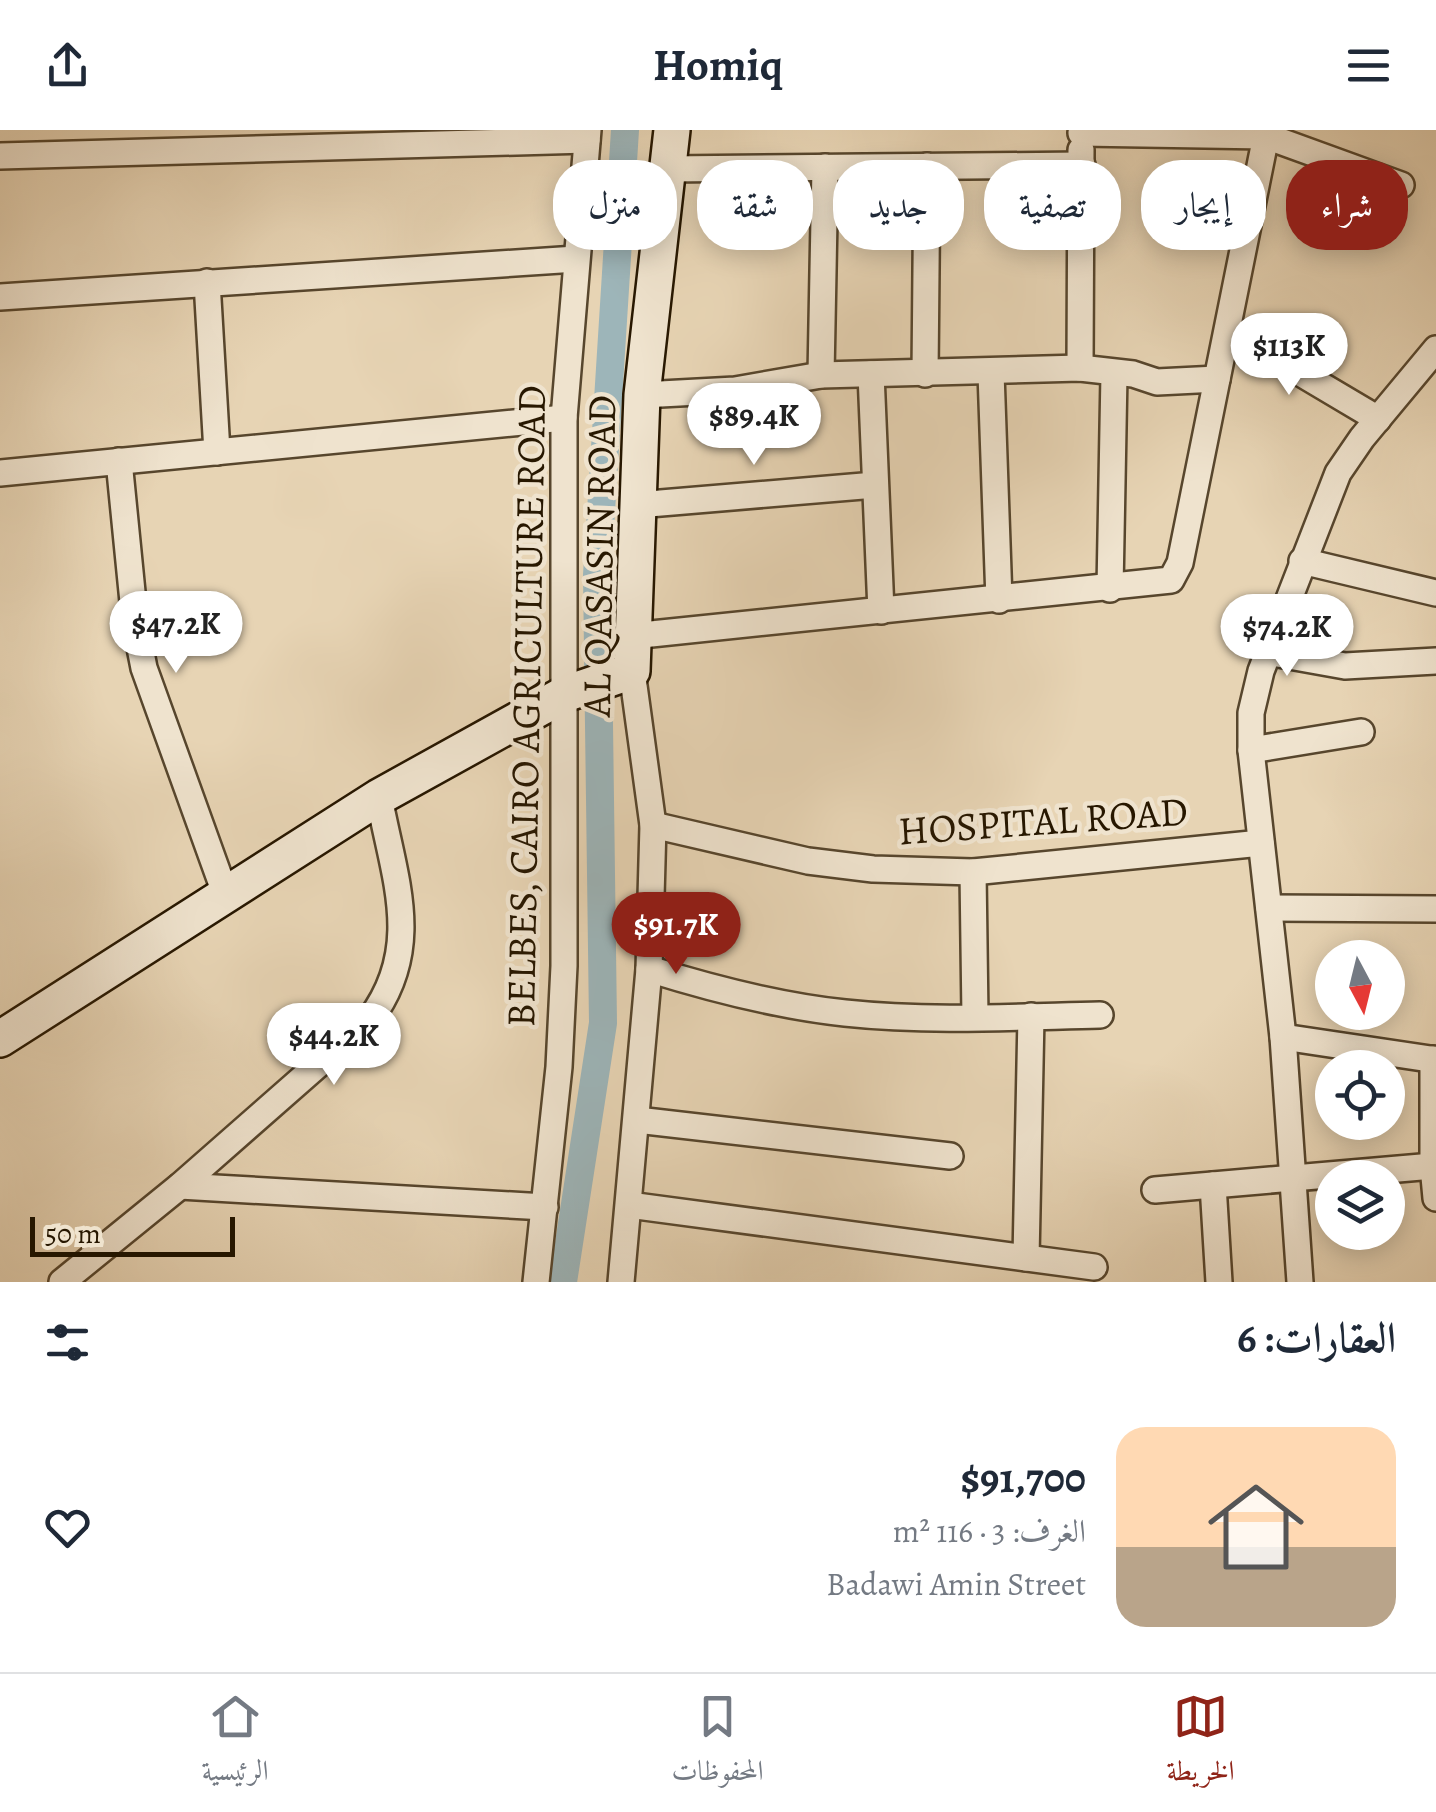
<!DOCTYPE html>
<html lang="ar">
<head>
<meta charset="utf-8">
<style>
  body { margin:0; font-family:Alegreya,Amiri,serif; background:#f2f2f3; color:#1f2937; direction:rtl; height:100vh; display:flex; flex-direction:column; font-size:38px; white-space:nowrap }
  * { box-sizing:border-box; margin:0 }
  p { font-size:32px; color:#747a83 }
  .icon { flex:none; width:55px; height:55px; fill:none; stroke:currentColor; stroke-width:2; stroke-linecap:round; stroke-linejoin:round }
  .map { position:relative; height:1152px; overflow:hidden; direction:ltr }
  .drawer { display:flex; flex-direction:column; background:#fff; flex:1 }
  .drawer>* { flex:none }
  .top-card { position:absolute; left:30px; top:30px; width:1378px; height:90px; direction:rtl; display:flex; gap:20px }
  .needle { width:65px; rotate:173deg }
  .buttons { position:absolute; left:1315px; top:810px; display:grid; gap:20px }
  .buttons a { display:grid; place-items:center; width:90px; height:90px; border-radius:50%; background:#fff; box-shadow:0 5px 25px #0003; font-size:50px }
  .scale { position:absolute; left:30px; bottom:25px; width:205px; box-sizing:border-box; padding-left:10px; border:5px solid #271700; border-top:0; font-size:28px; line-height:35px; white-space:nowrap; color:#271700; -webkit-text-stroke:8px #efe3ce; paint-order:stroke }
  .price { position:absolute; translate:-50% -85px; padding:0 22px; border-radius:35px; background:#fff; color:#222; font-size:32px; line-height:65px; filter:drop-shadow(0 2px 5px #0008) }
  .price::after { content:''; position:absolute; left:50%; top:60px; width:30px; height:22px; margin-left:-15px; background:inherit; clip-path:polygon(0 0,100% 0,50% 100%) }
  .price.on { background:#8f2418; color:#fff }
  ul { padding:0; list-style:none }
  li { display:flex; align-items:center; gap:30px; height:250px; padding:0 40px }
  li span { display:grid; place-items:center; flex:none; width:280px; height:200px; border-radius:30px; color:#555 }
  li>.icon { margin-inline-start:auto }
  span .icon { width:120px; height:120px; fill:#fffc; stroke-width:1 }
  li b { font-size:42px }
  h2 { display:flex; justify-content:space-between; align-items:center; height:120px; padding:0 40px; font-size:42px }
  .pill { padding:0 35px; border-radius:40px; background:#fff; box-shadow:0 5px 25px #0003; font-size:35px; line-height:90px }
  .pill.on { background:#8f2418; color:#fff }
  header { display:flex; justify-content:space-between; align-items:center; height:130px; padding:0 40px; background:#fff; font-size:45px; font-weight:700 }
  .menu { display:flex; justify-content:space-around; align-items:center; height:140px; border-top:2px solid #e0e1e3; background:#fff; font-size:28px; color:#747a83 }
  .menu a { display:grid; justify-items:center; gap:5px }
  .menu .on { color:#8f2418 }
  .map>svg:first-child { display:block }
</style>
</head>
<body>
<header><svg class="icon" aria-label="menu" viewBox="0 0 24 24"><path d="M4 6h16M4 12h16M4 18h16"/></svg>Homiq<svg class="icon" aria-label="share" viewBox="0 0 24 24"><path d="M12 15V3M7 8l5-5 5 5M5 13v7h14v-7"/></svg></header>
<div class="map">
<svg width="1436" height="1152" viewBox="0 0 1436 1152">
  <rect width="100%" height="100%" fill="#e7d4b4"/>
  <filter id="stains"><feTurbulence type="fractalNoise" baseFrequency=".002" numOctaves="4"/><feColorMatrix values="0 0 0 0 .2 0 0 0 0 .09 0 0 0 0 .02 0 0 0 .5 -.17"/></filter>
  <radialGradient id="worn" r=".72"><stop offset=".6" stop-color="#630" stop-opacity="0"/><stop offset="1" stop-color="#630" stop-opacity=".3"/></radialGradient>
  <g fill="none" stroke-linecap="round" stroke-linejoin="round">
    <path stroke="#9db5b9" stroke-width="28" d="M 563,1152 L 603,893 L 597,445 L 625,0"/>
    <defs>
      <g id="street">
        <path d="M 1081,3 L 1266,6 L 1401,55"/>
        <path d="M 0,26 L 587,10"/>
        <path d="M 668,39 L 1082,35"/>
        <path d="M 207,152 L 217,322"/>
        <path d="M 0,167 L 576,129"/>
        <path d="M 1228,200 L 1378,289"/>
        <path d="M 1080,238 L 1081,20"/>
        <path d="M 991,243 L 999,470"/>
        <path d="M 871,244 L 881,481"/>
        <path d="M 925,244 L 927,36"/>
        <path d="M 821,245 L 825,37"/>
        <path d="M 642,265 L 735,260 L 821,245 L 1080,238 L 1133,244 L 1157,252 L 1217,249"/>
        <path d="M 119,331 L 135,492 L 144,538 L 225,763"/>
        <path d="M 0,343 L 564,288"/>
        <path d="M 637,375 L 875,355"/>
        <path d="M 1302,431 L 1436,463"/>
        <path d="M 1110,459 L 1114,244"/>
        <path d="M 632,506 L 1171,450 L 1180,433 L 1266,6"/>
        <path d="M 1267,522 L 1345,536 L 1436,531"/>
        <path d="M 1251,620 L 1361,602"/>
        <path d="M 653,695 L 808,731 L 873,739 L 973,742 L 1261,713"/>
        <path d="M 973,742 L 975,887"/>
        <path d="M 1269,778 L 1436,779"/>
        <path d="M 649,839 C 713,859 778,876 845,883 C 929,892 1015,887 1100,885"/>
        <path d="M 1283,907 L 1436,930"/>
        <path d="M 1433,929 L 1433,1036 L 1436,1068"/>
        <path d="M 637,990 L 950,1026"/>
        <path d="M 1213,1055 L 1219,1152"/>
        <path d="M 180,1056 L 545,1077"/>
        <path d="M 1155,1060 L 1433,1036"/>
        <path d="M 629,1075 L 1094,1137"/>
        <path d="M 1026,1128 L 1031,886"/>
        <path d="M 62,1152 L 180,1056 L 370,889 C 424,817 394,748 379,667"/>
        <path d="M 536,1152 L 559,937 L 564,836 L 564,288 L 588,0"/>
        <path d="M 621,1152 L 649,839 L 653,695 L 632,541"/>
        <path d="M 1300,1152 L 1283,907 L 1251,620 L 1251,583 L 1261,541 L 1338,343 L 1362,308 L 1436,219"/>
      </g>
      <path id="secondary" d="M 0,909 L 379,667 L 565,564 L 632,541 L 642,265 L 672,0"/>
    </defs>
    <use href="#street" stroke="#57462d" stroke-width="30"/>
    <use href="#secondary" stroke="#271700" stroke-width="40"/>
    <use href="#street" stroke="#efe3ce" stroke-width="25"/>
    <use href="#secondary" stroke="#efe3ce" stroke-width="35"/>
  </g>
  <g text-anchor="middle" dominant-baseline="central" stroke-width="9" stroke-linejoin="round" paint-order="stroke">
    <g font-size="40" fill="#271700" stroke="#efe3ce">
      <text transform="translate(599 426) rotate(-89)">AL QASASIN ROAD</text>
      <text transform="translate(526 576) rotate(-89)">BELBES, CAIRO AGRICULTURE ROAD</text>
      <text transform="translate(1043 691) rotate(-4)">HOSPITAL ROAD</text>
    </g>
  </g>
  <rect width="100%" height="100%" filter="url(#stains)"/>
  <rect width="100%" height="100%" fill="url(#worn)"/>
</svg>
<div class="buttons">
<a><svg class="needle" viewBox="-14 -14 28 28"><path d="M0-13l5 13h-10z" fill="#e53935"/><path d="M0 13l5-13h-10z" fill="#747a83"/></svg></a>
<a><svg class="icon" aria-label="locate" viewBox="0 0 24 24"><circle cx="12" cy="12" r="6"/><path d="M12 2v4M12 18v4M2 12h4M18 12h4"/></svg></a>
<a><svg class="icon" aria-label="layers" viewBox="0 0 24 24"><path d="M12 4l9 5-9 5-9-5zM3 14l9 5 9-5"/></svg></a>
</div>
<div class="scale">50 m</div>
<b class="price" style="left:1289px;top:268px">$113K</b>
<b class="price" style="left:754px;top:338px">$89.4K</b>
<b class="price" style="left:176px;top:546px">$47.2K</b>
<b class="price" style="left:1287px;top:549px">$74.2K</b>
<b class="price on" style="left:676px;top:847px">$91.7K</b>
<b class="price" style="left:334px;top:958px">$44.2K</b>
<div class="top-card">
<a class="pill on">شراء</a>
<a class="pill">إيجار</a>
<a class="pill">تصفية</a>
<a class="pill">جديد</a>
<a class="pill">شقة</a>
<a class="pill">منزل</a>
</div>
</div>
<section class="drawer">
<h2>العقارات: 6<svg class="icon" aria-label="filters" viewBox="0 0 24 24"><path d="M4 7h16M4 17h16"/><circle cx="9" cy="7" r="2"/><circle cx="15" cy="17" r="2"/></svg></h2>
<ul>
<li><span style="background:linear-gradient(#ffd9b3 60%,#b9a48a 0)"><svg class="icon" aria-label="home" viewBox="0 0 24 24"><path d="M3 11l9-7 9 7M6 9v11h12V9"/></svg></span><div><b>$91,700</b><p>الغرف: 3 · 116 m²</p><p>Badawi Amin Street</p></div><svg class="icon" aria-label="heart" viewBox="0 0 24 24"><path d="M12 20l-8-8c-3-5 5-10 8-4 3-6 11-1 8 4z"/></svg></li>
</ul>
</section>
<nav class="menu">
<a class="on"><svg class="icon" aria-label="map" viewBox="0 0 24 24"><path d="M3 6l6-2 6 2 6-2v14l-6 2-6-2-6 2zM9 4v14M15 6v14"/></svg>الخريطة</a>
<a><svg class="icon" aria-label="saved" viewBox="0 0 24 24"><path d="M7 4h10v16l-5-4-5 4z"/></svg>المحفوظات</a>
<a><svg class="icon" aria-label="home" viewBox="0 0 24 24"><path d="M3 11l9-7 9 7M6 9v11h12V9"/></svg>الرئيسية</a>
</nav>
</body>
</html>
